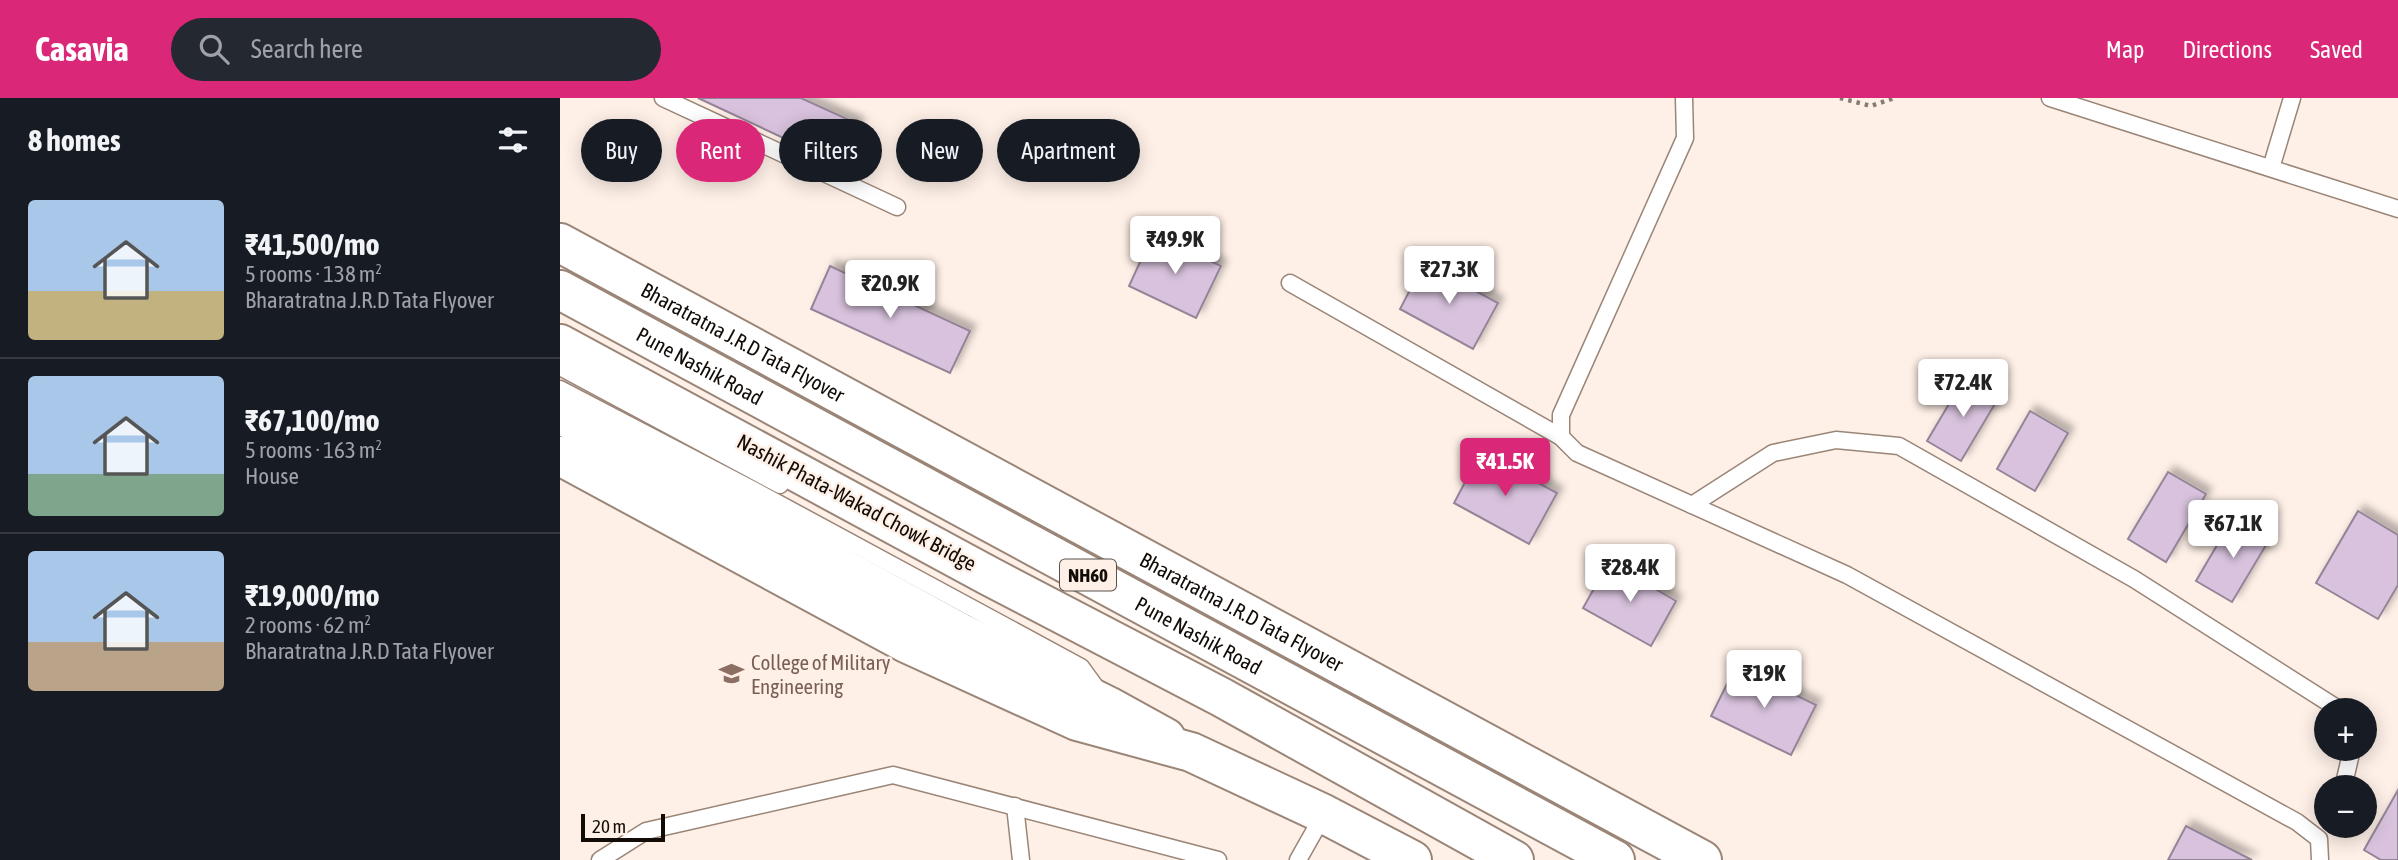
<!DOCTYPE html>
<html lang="en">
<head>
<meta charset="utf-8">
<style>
  body { margin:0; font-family:"Asap Condensed",sans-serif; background:#242831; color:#f1f3f6; height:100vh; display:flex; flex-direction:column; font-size:26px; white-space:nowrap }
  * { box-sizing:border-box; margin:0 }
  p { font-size:23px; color:#9ea1a6 }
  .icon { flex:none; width:38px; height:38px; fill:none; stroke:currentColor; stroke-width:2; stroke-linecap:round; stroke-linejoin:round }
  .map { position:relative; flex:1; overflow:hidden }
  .sheet { display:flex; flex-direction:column; background:#171b24; width:560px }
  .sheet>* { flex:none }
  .hud { position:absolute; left:21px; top:21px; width:665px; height:63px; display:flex; gap:14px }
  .fabs { position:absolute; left:1754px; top:600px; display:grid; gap:14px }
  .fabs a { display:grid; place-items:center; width:63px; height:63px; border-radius:50%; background:#171b24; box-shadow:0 4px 18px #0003; font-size:35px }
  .scale { position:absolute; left:21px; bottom:18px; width:84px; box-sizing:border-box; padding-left:7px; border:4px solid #120b06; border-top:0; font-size:19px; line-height:24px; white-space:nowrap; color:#120b06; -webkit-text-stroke:5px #fef0e7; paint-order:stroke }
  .price { position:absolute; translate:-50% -60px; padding:0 16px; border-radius:7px; background:#fff; color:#222; font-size:23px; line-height:46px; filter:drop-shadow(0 2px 4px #0008) }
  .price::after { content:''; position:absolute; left:50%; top:42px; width:21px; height:16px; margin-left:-10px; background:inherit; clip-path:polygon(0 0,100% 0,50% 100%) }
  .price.on { background:#db2777; color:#fff }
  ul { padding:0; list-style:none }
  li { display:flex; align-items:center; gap:21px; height:175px; padding:0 28px }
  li+li { border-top:2px solid #363941 }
  li span { display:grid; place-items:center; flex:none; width:196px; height:140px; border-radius:7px; color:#555 }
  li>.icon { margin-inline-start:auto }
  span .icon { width:84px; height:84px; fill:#fffc; stroke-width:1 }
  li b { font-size:30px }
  h2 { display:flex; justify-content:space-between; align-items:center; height:84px; padding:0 28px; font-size:30px }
  .tag { padding:0 24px; border-radius:32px; background:#171b24; box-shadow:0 4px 18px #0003; font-size:24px; line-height:63px }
  .tag.on { background:#db2777; color:#fff }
  header { display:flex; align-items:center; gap:42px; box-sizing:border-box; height:98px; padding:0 35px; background:#db2777; color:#fff }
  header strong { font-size:33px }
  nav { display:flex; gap:38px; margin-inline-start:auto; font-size:24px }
  .search { width:490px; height:63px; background:#242831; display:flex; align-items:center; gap:18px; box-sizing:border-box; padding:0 24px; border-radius:38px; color:#9ea1a6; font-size:26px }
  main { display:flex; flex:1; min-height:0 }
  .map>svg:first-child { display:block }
</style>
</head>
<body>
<header>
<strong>Casavia</strong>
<div class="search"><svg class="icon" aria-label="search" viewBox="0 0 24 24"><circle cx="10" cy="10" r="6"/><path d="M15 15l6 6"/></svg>Search here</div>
<nav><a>Map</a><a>Directions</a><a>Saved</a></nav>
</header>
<main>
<section class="sheet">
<h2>8 homes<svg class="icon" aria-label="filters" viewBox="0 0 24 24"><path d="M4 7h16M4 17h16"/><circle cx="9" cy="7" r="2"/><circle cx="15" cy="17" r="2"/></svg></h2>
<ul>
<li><span style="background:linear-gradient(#a9c7e8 65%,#c2b280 0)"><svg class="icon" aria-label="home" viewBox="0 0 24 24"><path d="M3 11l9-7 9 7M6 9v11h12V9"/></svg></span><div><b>₹41,500/mo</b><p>5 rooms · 138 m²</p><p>Bharatratna J.R.D Tata Flyover</p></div></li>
<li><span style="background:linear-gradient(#a9c7e8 70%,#7fa58c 0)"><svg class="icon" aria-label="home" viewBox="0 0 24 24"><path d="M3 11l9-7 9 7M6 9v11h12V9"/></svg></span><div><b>₹67,100/mo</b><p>5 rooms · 163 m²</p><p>House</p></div></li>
<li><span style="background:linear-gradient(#a9c7e8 65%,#b9a48a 0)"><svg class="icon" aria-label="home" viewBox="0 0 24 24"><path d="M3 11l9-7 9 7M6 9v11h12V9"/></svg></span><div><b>₹19,000/mo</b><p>2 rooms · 62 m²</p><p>Bharatratna J.R.D Tata Flyover</p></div></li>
</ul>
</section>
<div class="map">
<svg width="1838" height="762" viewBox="0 0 1838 762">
  <defs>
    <filter id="shadow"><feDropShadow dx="6" dy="-6" stdDeviation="3.5" flood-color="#0004"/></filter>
  </defs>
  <rect width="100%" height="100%" fill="#fef0e7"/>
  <g fill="#d8c2dd" stroke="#948497" stroke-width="2" filter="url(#shadow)">
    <path d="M 138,0 L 241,0 L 298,26 L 279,66 Z"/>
    <path d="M 593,136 L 661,168 L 636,220 L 569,188 Z"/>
    <path d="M 864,165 L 938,205 L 913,251 L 840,211 Z"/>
    <path d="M 270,168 L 410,233 L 390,275 L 251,211 Z"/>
    <path d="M 1405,279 L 1439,299 L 1401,363 L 1367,343 Z"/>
    <path d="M 1470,313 L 1508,335 L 1475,393 L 1437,371 Z"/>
    <path d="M 921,354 L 997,395 L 969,446 L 894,405 Z"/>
    <path d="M 1608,374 L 1646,396 L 1606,464 L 1568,441 Z"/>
    <path d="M 1798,413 L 1838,437 L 1838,487 L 1818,521 L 1756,485 Z"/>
    <path d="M 1673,420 L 1709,442 L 1672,504 L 1636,483 Z"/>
    <path d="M 1049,464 L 1116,503 L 1091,548 L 1023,510 Z"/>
    <path d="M 1176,568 L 1256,607 L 1231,657 L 1151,618 Z"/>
    <path d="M 1838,692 L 1838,762 L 1821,762 L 1804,752 Z"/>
    <path d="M 1626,728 L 1692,762 L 1608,762 Z"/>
  </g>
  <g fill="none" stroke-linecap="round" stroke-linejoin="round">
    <defs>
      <g id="lane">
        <path d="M 103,0 L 337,109"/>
        <path d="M 1124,0 L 1125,40 L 1001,317 L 1001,339 L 1017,355 L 1287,477 L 1737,724 L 1759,741 L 1760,762"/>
        <path d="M 1490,0 L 1838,111"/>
        <path d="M 1711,70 L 1732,0"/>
        <path d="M 730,185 L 1001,339"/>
        <path d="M 0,269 L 220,387"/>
        <path d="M 0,291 L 188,389 L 521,569 L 537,591"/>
        <path d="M 1132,407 L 1213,355 L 1276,342 L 1339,348 L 1574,481 L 1780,612"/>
        <path d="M 1783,690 L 1792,651"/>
        <path d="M 455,708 L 461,762"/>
        <path d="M 40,762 L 86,733 L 333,677 L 658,762"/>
        <path d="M 738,762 L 764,716"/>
      </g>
      <g id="primary">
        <path d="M 0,246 L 429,478 L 661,599 L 954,762"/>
        <path d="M 0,316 L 399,534 L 548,608 L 606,640"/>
      </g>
      <g id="highway">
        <path id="s1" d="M 0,145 L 1142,762"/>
        <path id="s2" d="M 0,192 L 1055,762"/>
        <path d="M 0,358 L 348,546 L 517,623 L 631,654 L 764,716 L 852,762"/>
      </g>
    </defs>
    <use href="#lane" stroke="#9a8577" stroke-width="19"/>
    <use href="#primary" stroke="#9a8577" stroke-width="42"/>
    <use href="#highway" stroke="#9a8577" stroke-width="42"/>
    <path stroke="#857b74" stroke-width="4.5" stroke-dasharray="3.5 5" stroke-linecap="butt" d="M 1280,0 L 1311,8 L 1334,0"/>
    <use href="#lane" stroke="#fff" stroke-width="16"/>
    <use href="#primary" stroke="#fff" stroke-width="38"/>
    <use href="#highway" stroke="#fff" stroke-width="38"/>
  </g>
  <defs>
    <symbol id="university-bare" viewBox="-9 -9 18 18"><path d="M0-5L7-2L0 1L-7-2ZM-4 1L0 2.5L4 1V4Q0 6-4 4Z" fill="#8d6e63" stroke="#fef0e7" stroke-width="2.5" paint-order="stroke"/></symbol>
  </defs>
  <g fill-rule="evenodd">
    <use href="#university-bare" x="154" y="558" width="35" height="35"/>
  </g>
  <g text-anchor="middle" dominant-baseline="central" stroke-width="5" stroke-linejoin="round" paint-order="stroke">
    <rect fill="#fef0e7" stroke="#59504a" stroke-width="2" x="500" y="461.5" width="56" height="31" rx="5"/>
    <g font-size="19" font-weight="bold" fill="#120b06">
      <text x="528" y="477">NH60</text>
    </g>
    <g font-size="21" fill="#120b06" stroke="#fef0e7">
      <text stroke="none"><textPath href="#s1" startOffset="208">Bharatratna J.R.D Tata Flyover</textPath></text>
      <text stroke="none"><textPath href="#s2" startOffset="159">Pune Nashik Road</textPath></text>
      <text transform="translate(297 404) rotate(28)">Nashik Phata-Wakad Chowk Bridge</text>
      <text stroke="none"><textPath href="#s1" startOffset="775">Bharatratna J.R.D Tata Flyover</textPath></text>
      <text stroke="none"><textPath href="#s2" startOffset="726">Pune Nashik Road</textPath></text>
    </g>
    <g font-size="21" fill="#785e54" stroke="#fef0e7" text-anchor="start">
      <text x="191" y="564">College of Military<tspan x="191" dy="24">Engineering</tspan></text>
    </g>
  </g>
</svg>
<div class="fabs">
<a>+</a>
<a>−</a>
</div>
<div class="scale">20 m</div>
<b class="price" style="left:615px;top:178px">₹49.9K</b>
<b class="price" style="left:889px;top:208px">₹27.3K</b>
<b class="price" style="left:330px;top:222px">₹20.9K</b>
<b class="price" style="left:1403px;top:321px">₹72.4K</b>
<b class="price on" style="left:945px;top:400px">₹41.5K</b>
<b class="price" style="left:1673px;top:462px">₹67.1K</b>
<b class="price" style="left:1070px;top:506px">₹28.4K</b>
<b class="price" style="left:1204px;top:612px">₹19K</b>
<div class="hud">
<a class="tag">Buy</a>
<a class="tag on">Rent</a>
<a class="tag">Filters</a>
<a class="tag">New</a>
<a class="tag">Apartment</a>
</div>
</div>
</main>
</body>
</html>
